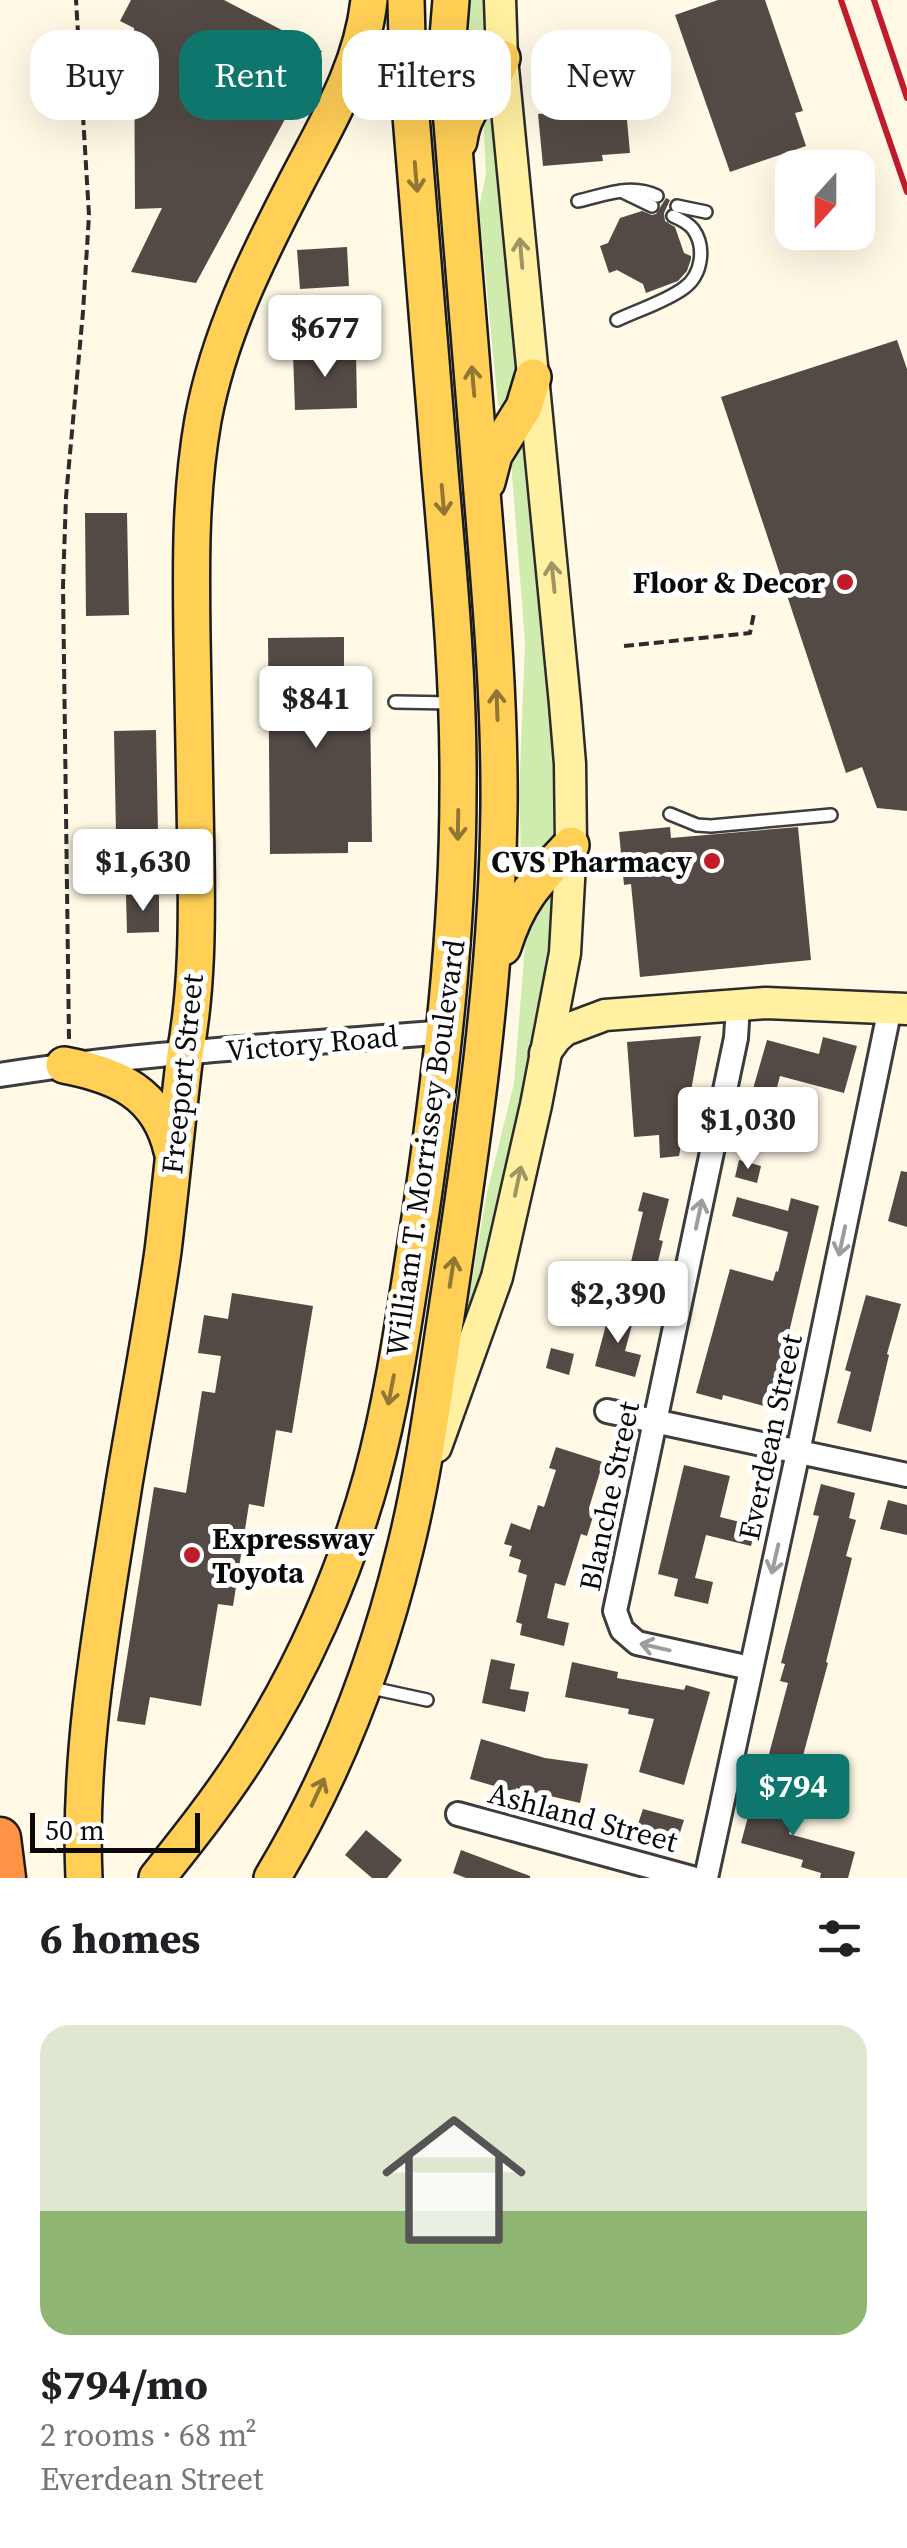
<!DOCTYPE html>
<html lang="en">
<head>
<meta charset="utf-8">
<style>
  body { margin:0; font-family:"Source Serif 4",serif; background:#f2f2f2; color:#202124; height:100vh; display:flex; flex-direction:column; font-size:38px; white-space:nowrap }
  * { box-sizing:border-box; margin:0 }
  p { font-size:32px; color:#757577 }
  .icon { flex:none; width:55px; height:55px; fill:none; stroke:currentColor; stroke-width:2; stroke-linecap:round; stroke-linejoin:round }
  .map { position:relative; height:1878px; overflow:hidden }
  .panel { display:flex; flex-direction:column; background:#fff; flex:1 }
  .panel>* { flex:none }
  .top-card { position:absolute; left:30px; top:30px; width:848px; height:90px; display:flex; gap:20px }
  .needle { width:65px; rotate:201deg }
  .tools { position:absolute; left:775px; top:150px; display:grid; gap:20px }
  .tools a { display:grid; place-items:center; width:100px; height:100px; border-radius:20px; background:#fff; box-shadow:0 10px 40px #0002; font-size:50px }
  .scale { position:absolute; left:30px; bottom:25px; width:170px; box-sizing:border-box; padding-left:10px; border:5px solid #0a0a0a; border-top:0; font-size:28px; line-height:35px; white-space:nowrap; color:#0a0a0a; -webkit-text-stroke:8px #fff; paint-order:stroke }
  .price { position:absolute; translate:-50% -85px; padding:0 22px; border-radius:10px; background:#fff; color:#222; font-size:32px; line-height:65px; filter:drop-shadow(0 2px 5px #0008) }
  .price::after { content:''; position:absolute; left:50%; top:60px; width:30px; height:22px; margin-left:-15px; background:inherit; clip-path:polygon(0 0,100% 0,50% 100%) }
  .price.active { background:#0f766e; color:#fff }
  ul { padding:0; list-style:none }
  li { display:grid; align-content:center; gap:20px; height:530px; padding:0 40px }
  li+li { border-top:2px solid #e0e0e0 }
  li span { display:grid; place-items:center; height:310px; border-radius:30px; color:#555 }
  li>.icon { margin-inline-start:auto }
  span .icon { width:180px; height:180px; fill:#fffc; stroke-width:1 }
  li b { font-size:42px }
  h2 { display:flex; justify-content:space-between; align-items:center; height:120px; padding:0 40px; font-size:42px }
  .tag { padding:0 35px; border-radius:30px; background:#fff; box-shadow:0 10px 40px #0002; font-size:35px; line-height:90px }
  .tag.active { background:#0f766e; color:#fff }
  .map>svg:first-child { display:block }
</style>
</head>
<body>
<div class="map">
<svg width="907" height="1878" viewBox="0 0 907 1878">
  <rect width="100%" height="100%" fill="#fff9e6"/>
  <g fill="#d0ebae">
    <path d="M 470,0 L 488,0 L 486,78 L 478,79 C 470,55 467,26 470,0 Z"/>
    <path d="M 492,101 L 520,393 L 503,409 L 498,405 L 479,208 L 486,174 L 483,108 Z"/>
    <path d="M 517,444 L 523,444 L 526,456 L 553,760 L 553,844 L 522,882 L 519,794 L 525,643 L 511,462 Z"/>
    <path d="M 554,882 L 553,948 L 478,1294 L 462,1339 L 486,1197 L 514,1083 L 527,922 Z"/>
  </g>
  <g fill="#534a45">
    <path d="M 131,0 L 224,0 L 322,51 L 196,283 L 131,272 L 162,208 L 135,209 L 134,28 L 120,21 Z"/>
    <path d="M 718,0 L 765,0 L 803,111 L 795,113 L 806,146 L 730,172 L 675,15 Z"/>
    <path d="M 599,109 L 599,111 L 626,109 L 630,153 L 602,155 L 603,161 L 543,166 L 538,114 Z"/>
    <path d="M 666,198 L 670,200 L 664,213 L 665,221 L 675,227 L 684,253 L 691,256 L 691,259 L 687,271 L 678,281 L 646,293 L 643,284 L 617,270 L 609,273 L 600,246 L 608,243 L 620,218 L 642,211 L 652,215 L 656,214 Z"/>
    <path d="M 347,247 L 349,286 L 300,289 L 297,250 Z"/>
    <path d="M 897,340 L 907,369 L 907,811 L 877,808 L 862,767 L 846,773 L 721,397 Z"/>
    <path d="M 356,351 L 357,408 L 295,410 L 293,353 Z"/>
    <path d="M 85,513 L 127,513 L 129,615 L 86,616 Z"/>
    <path d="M 344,637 L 344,702 L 370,702 L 372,842 L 348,842 L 348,853 L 270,854 L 268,638 Z"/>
    <path d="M 156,730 L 158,833 L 116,834 L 114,731 Z"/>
    <path d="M 670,827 L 671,838 L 798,827 L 811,960 L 640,977 L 631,884 L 624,885 L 619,832 Z"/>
    <path d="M 126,895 L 159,895 L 159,932 L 127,933 Z"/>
    <path d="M 701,1036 L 679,1156 L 660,1158 L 659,1135 L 634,1137 L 627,1042 Z"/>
    <path d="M 823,1037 L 857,1046 L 844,1093 L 780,1076 L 775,1095 L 753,1089 L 767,1040 L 819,1054 Z"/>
    <path d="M 739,1160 L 761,1166 L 757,1183 L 735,1177 Z"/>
    <path d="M 901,1171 L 907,1172 L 907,1227 L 888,1221 Z"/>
    <path d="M 643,1192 L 669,1199 L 659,1240 L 663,1241 L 649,1298 L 624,1291 L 643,1212 L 638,1211 Z"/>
    <path d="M 737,1197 L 788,1211 L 791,1198 L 819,1206 L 771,1408 L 723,1395 L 722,1400 L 696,1393 L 730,1269 L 773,1281 L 776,1271 L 778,1272 L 788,1232 L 732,1216 Z"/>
    <path d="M 232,1293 L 313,1306 L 292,1433 L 276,1430 L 264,1507 L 249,1504 L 233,1606 L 218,1604 L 201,1706 L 150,1697 L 145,1725 L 117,1721 L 154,1487 L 186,1493 L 202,1391 L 215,1393 L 221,1356 L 198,1353 L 204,1315 L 228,1319 Z"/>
    <path d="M 866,1295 L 901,1304 L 887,1354 L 889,1355 L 871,1432 L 837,1423 L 851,1372 L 845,1370 Z"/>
    <path d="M 610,1310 L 634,1317 L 625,1351 L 641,1355 L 635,1377 L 595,1366 Z"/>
    <path d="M 551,1348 L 574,1354 L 569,1375 L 546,1368 Z"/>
    <path d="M 556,1447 L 603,1462 L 589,1508 L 595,1510 L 587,1536 L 581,1534 L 565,1586 L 555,1583 L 547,1618 L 569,1623 L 564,1646 L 520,1635 L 522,1624 L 516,1622 L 527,1575 L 518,1572 L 521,1560 L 509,1556 L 512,1546 L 504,1544 L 511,1523 L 530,1530 L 538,1505 L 544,1507 L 556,1470 L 549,1468 Z"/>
    <path d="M 684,1465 L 730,1476 L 720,1517 L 756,1526 L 751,1546 L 706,1535 L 695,1578 L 713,1582 L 708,1604 L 674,1596 L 678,1579 L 658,1574 Z"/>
    <path d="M 821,1484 L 855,1493 L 849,1518 L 856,1520 L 846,1556 L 852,1558 L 826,1662 L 828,1663 L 801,1763 L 769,1754 L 788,1683 L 780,1681 L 785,1664 L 781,1663 L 819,1516 L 813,1515 Z"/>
    <path d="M 888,1500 L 907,1505 L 907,1535 L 880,1529 Z"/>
    <path d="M 491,1659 L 515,1664 L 510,1689 L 529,1692 L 525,1712 L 482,1703 Z"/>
    <path d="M 572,1662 L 618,1672 L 617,1678 L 684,1690 L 686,1685 L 710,1692 L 684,1785 L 639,1772 L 654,1719 L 628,1714 L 629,1709 L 565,1697 Z"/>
    <path d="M 481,1739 L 545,1758 L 588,1764 L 580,1803 L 516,1788 L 515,1792 L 470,1779 Z"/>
    <path d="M 766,1791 L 800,1800 L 789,1834 L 855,1852 L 848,1878 L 820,1878 L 821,1873 L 801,1867 L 803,1860 L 741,1843 L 750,1809 L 761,1812 Z"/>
    <path d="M 643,1809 L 684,1820 L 677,1842 L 636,1830 Z"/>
    <path d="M 366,1830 L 402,1860 L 387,1878 L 372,1878 L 345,1855 Z"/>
    <path d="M 461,1850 L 530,1876 L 530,1878 L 466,1878 L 453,1873 Z"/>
  </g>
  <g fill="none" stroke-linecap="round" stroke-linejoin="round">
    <defs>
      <g id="lane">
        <path d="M 621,191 L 652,206"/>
        <path d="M 578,201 C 605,195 631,183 657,196"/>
        <path d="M 677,206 L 706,212"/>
        <path d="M 617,320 C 638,310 665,302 684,288 C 702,275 706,247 693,229 C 688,223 680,219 673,216"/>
        <path d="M 395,702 L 452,703"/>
        <path d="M 670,814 L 697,825 L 711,826 L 831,815"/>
        <path d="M 367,1687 L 427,1700"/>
      </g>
      <g id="street">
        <path d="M 738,1005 L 736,1038 L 615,1611 L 622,1630 L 637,1643 L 750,1668"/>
        <path d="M 0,1075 C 147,1051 297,1045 445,1032"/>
        <path d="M 607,1411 L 907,1475"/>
        <path d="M 458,1814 L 692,1878"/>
        <path d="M 706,1878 L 798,1452 L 890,1008"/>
      </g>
      <g id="secondary">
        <path d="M 545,1053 L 556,1038 L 565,1030 L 605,1015 L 766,1003 L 907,1009"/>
        <path d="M 436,1447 L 497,1277 L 536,1105 L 565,953 L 571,845 L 570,764 L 565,704 L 502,58 L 500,0"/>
      </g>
      <g id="primary">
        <path d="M 459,141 C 464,102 490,92 502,58"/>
        <path d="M 487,482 L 494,455 L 524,407 L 533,377"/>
        <path d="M 503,947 C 518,898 537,881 571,845"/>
        <path d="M 64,1065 C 117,1075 159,1093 172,1151"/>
        <path d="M 84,1878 C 78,1747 104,1613 124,1484 C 137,1406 152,1329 163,1251 C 171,1185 177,1120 185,1054 C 197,990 197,923 196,858 C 195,785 193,712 192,638 C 191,564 190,494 203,420 C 219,334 257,258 297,181 C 327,123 362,67 369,0"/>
        <path d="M 157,1878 C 188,1839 219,1800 246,1758 C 301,1673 345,1574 372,1476 C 395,1392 406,1304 420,1218 C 441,1076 458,934 458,790 C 459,683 449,577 440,472 C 429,341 418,210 408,79 L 406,0"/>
        <path d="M 272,1878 C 333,1777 377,1664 405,1549 C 424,1473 434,1394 446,1316 C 472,1145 497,982 499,808 C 500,699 490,590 481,480 C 471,353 460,226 450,98 L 448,37 L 451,0"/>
      </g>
      <path id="highway" d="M 0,1838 L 5,1878"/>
    </defs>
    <use href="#lane" stroke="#3d3d3d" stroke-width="16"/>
    <use href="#street" stroke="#3d3d3d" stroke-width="28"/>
    <use href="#secondary" stroke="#2c2c2c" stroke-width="35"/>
    <use href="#primary" stroke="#1b1b1b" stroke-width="40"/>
    <use href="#highway" stroke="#1b1b1b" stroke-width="45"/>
    <g stroke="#2c2c2c" stroke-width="4" stroke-dasharray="10 5" stroke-linecap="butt">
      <path d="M 624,646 L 750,633 L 754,613"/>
      <path d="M 69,1039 L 63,586 L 66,497 L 83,312 L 89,215 L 76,0"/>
    </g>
    <use href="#lane" stroke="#fff" stroke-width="11"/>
    <use href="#street" stroke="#fff" stroke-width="22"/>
    <use href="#secondary" stroke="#fff1a1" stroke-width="30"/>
    <use href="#primary" stroke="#ffcf56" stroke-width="35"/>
    <use href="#highway" stroke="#ff9244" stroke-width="40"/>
    <g stroke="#c11a29" stroke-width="6">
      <path d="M 841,0 L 907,192"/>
      <path d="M 874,0 L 907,98"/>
    </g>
  </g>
  <defs><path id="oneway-shaft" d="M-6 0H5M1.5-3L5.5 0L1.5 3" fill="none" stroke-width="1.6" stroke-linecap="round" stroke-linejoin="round" transform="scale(2.5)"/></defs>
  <g stroke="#917634">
    <use href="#oneway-shaft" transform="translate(416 177) rotate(85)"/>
    <use href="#oneway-shaft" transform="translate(473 381) rotate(-95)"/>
    <use href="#oneway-shaft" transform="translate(443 500) rotate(85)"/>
    <use href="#oneway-shaft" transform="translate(497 705) rotate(-92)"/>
    <use href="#oneway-shaft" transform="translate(458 825) rotate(91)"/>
    <use href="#oneway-shaft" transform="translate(452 1272) rotate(-81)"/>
    <use href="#oneway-shaft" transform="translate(391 1390) rotate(101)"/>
    <use href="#oneway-shaft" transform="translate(318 1792) rotate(-65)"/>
  </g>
  <g stroke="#9d9565">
    <use href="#oneway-shaft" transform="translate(521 253) rotate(-95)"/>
    <use href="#oneway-shaft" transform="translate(553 577) rotate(-96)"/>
    <use href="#oneway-shaft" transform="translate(518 1181) rotate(-78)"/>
  </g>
  <g stroke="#9d9d9d">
    <use href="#oneway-shaft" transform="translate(699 1214) rotate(-78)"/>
    <use href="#oneway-shaft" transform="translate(842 1241) rotate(102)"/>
    <use href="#oneway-shaft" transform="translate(775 1559) rotate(103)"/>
    <use href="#oneway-shaft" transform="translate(655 1647) rotate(-167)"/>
  </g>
  <g fill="#c11a29" stroke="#fff" stroke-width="4">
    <circle cx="845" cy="582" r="10"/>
    <circle cx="712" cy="861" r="10"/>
    <circle cx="192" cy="1555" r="10"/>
  </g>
  <g text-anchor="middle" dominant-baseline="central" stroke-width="10" stroke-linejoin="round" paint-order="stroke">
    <g font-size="30" font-weight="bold" fill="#0a0a0a" stroke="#fff" text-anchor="end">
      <text x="825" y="582">Floor &amp; Decor</text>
      <text x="692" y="861">CVS Pharmacy</text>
      <text x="212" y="1538" text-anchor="start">Expressway<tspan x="212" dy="34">Toyota</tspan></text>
    </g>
    <g font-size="30" fill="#0a0a0a" stroke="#fff">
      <text transform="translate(312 1043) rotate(-5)">Victory Road</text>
      <text transform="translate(182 1074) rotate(-84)">Freeport Street</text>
      <text transform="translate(425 1148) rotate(-82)">William T. Morrissey Boulevard</text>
      <text transform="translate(770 1437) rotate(-78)">Everdean Street</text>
      <text transform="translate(609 1496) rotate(-78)">Blanche Street</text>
      <text transform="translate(583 1817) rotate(15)">Ashland Street</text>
    </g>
  </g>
</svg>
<div class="tools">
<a><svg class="needle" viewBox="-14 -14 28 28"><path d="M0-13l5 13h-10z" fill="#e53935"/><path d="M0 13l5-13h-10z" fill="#757577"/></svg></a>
</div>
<div class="scale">50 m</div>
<b class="price" style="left:325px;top:380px">$677</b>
<b class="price" style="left:316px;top:751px">$841</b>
<b class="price" style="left:143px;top:914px">$1,630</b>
<b class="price" style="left:748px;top:1172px">$1,030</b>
<b class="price" style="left:618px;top:1346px">$2,390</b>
<b class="price active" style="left:793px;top:1839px">$794</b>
<div class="top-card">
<a class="tag">Buy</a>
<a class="tag active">Rent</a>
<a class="tag">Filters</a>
<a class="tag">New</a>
</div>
</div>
<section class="panel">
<h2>6 homes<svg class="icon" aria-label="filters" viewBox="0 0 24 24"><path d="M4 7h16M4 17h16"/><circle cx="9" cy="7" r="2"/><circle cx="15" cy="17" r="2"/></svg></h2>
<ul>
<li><span style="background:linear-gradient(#dfe7d0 60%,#8fb573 0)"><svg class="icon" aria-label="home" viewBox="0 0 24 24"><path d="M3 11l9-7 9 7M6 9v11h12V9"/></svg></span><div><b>$794/mo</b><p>2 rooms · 68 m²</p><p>Everdean Street</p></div></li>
</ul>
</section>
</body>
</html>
